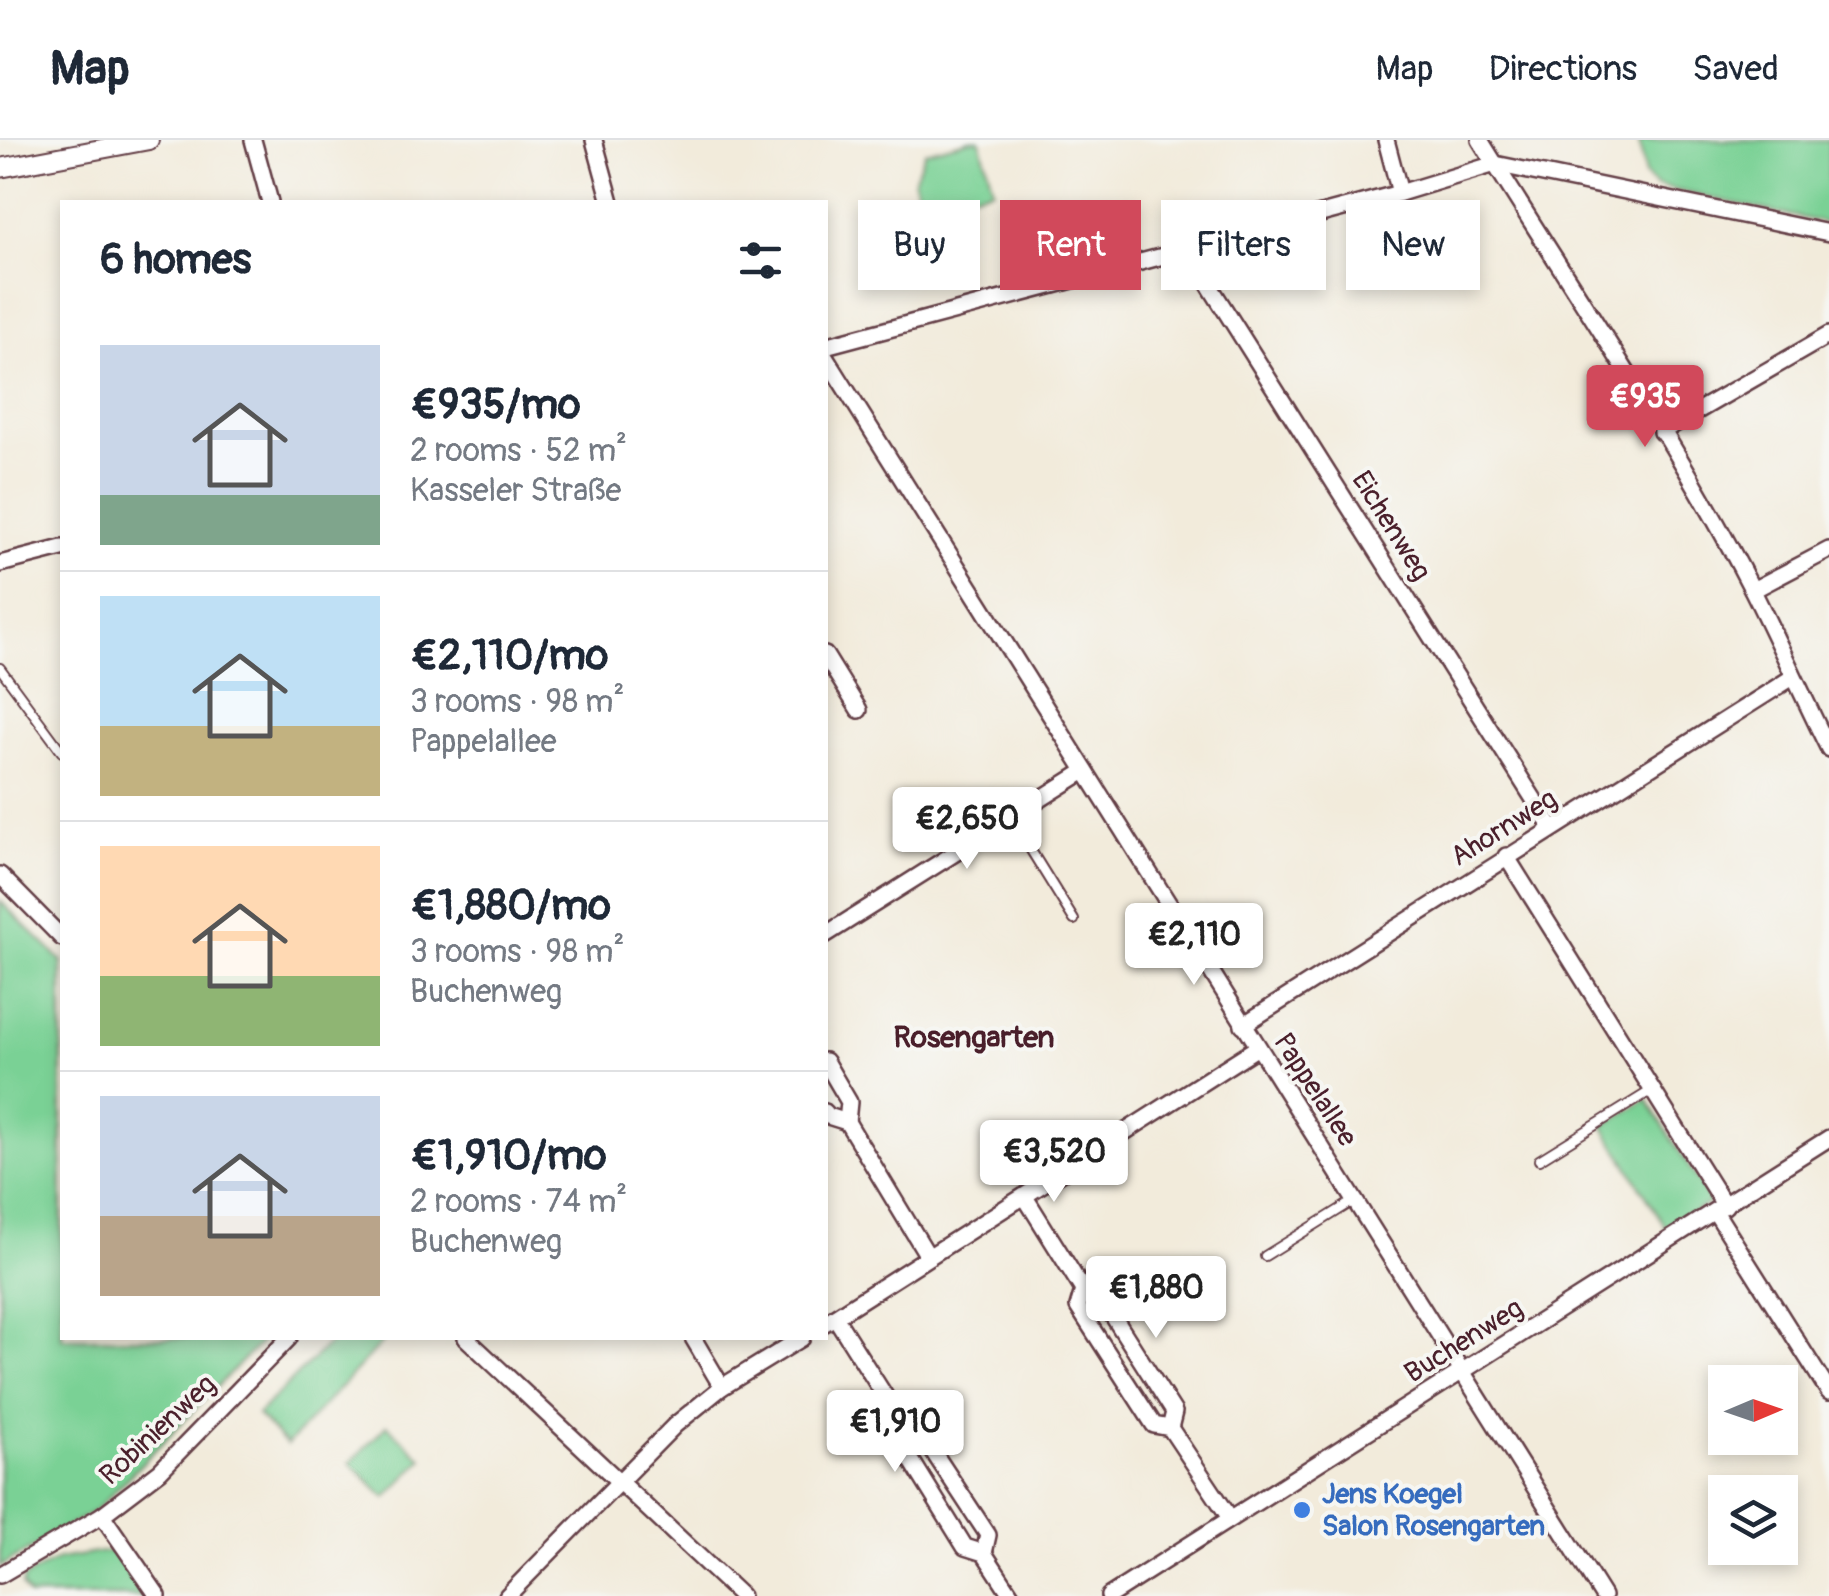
<!DOCTYPE html>
<html lang="en">
<head>
<meta charset="utf-8">
<style>
  body { margin:0; font-family:Pangolin,sans-serif; background:#f6f6f7; color:#1f2937; height:100vh; display:flex; flex-direction:column; font-size:38px; white-space:nowrap }
  * { box-sizing:border-box; margin:0 }
  p { font-size:32px; color:#747a83 }
  .icon { flex:none; width:55px; height:55px; fill:none; stroke:currentColor; stroke-width:2; stroke-linecap:round; stroke-linejoin:round }
  .map { position:relative; flex:1; overflow:hidden }
  .panel { position:absolute; left:60px; top:60px; width:768px; height:1140px; display:flex; flex-direction:column; background:#fff; border-radius:0px; box-shadow:0 5px 15px #0003 }
  .panel>* { flex:none }
  .banner { position:absolute; left:858px; top:60px; width:820px; height:90px; display:flex; gap:20px }
  .needle { width:65px; rotate:88deg }
  .fabs { position:absolute; left:1708px; top:1225px; display:grid; gap:20px }
  .fabs a { display:grid; place-items:center; width:90px; height:90px; border-radius:0px; background:#fff; box-shadow:0 5px 15px #0003; font-size:50px }
  .price { position:absolute; translate:-50% -85px; padding:0 22px; border-radius:10px; background:#fff; color:#222; font-size:32px; line-height:65px; filter:drop-shadow(0 2px 5px #0008) }
  .price::after { content:''; position:absolute; left:50%; top:60px; width:30px; height:22px; margin-left:-15px; background:inherit; clip-path:polygon(0 0,100% 0,50% 100%) }
  .price.current { background:#d1495b; color:#fff }
  ul { padding:0; list-style:none }
  li { display:flex; align-items:center; gap:30px; height:250px; padding:0 40px }
  li+li { border-top:2px solid #e0e1e3 }
  li span { display:grid; place-items:center; flex:none; width:280px; height:200px; border-radius:0px; color:#555 }
  li>.icon { margin-inline-start:auto }
  span .icon { width:120px; height:120px; fill:#fffc; stroke-width:1 }
  li b { font-size:42px }
  h2 { display:flex; justify-content:space-between; align-items:center; height:120px; padding:0 40px; font-size:42px }
  .tag { padding:0 35px; border-radius:0px; background:#fff; box-shadow:0 5px 15px #0003; font-size:35px; line-height:90px }
  .tag.current { background:#d1495b; color:#fff }
  header { display:flex; align-items:center; gap:60px; box-sizing:border-box; height:140px; padding:0 50px; background:#fff; border-bottom:2px solid #e0e1e3 }
  header strong { font-size:48px }
  nav { display:flex; gap:55px; margin-inline-start:auto; font-size:35px }
  .map>svg:first-child { display:block }
</style>
</head>
<body>
<header>
<strong>Map</strong>
<nav><a>Map</a><a>Directions</a><a>Saved</a></nav>
</header>
<div class="map">
<svg width="1829" height="1456" viewBox="0 0 1829 1456">
  <rect width="100%" height="100%" fill="#f6f6f2"/>
  <filter id="ink" filterUnits="userSpaceOnUse"><feTurbulence type="fractalNoise" baseFrequency=".01" numOctaves="2"/><feDisplacementMap in="SourceGraphic" scale="20" xChannelSelector="R" yChannelSelector="G"/><feConvolveMatrix kernelMatrix="1 2 1 2 8 2 1 2 1" color-interpolation-filters="sRGB"/></filter>
  <filter id="wash" filterUnits="userSpaceOnUse"><feTurbulence type="fractalNoise" baseFrequency=".0048" numOctaves="4" result="noise"/><feDisplacementMap in="SourceGraphic" scale="40" xChannelSelector="R" yChannelSelector="G"/><feGaussianBlur stdDeviation="2.25" result="paint"/><feColorMatrix in="noise" values="0 0 0 0 0 0 0 0 0 0 0 0 0 0 0 0 0 1.4 0 .05"/><feComposite in="paint" operator="in"/></filter>
  <g filter="url(#wash)">
    <rect width="100%" height="100%" fill="#f2ebdb"/>
    <g fill="#7ad195" stroke="#627860" stroke-width="2.5">
      <path d="M 971,0 L 980,0 L 993,49 L 921,67 L 914,39 L 925,12 Z"/>
      <path d="M 1639,0 L 1829,0 L 1829,84 L 1656,46 L 1645,36 Z"/>
      <path d="M 0,761 L 62,821 L 62,1198 L 265,1198 L 96,1370 L 0,1427 Z"/>
      <path d="M 1647,959 L 1711,1062 L 1667,1089 L 1603,986 Z"/>
      <path d="M 334,1198 L 386,1198 L 287,1305 L 257,1275 Z"/>
      <path d="M 387,1285 L 423,1319 L 386,1358 L 350,1323 Z"/>
      <path d="M 115,1410 L 143,1456 L 29,1456 L 22,1446 L 24,1438 L 58,1419 Z"/>
    </g>
  </g>
  <g filter="url(#ink)">
    <g fill="none" stroke-linecap="round" stroke-linejoin="round">
      <defs>
        <g id="service">
          <path d="M 0,528 L 62,612"/>
          <path d="M 1011,678 L 1074,780"/>
          <path d="M 1539,1020 L 1652,950"/>
          <path d="M 1265,1116 L 1355,1060"/>
        </g>
        <g id="minor">
          <path d="M 253,0 L 270,62"/>
          <path d="M 594,0 L 611,62"/>
          <path d="M 1386,0 L 1400,53"/>
          <path d="M 1480,0 C 1572,149 1673,295 1753,451 C 1779,503 1803,557 1829,609"/>
          <path d="M 1187,110 L 1552,688"/>
          <path d="M 825,206 L 1400,53 L 1495,24 L 1829,93"/>
          <path d="M 825,216 L 1603,1456"/>
          <path d="M 1661,292 L 1829,195"/>
          <path d="M 0,424 L 62,408"/>
          <path d="M 1753,450 L 1829,410"/>
          <path d="M 825,515 L 859,570"/>
          <path d="M 1506,716 L 1725,1066"/>
          <path d="M 0,735 L 62,798"/>
          <path d="M 825,795 L 1085,631"/>
          <path d="M 1243,885 L 1793,537"/>
          <path d="M 825,921 L 849,962 L 847,982"/>
          <path d="M 825,972 L 828,976 L 847,982 L 928,1116"/>
          <path d="M 1025,1057 L 1083,1150 L 1078,1167 L 1154,1285 L 1170,1288 L 1230,1378"/>
          <path d="M 1716,1073 L 1829,1252"/>
          <path d="M 1083,1150 L 1099,1154 L 1174,1272 L 1170,1288"/>
          <path d="M 835,1177 L 895,1272 L 892,1289 L 965,1407 L 984,1413 L 1012,1456"/>
          <path d="M 825,1183 L 1258,907"/>
          <path d="M 466,1198 L 741,1456"/>
          <path d="M 693,1198 L 722,1247"/>
          <path d="M 895,1272 L 911,1278 L 988,1395 L 984,1413"/>
          <path d="M 102,1375 L 158,1456"/>
          <path d="M 0,1435 L 102,1375 L 160,1331 L 289,1198"/>
          <path d="M 507,1456 L 675,1285 L 722,1247 L 802,1198"/>
          <path d="M 1109,1456 L 1829,998"/>
        </g>
        <path id="tertiary" d="M 0,28 L 149,0"/>
      </defs>
      <use href="#service" stroke="#633e45" stroke-width="12"/>
      <use href="#minor" stroke="#633e45" stroke-width="20"/>
      <use href="#tertiary" stroke="#633e45" stroke-width="22"/>
      <use href="#service" stroke="#fff" stroke-width="8"/>
      <use href="#minor" stroke="#fff" stroke-width="15"/>
      <use href="#tertiary" stroke="#fff" stroke-width="18"/>
    </g>
  </g>
  <circle fill="#3f7fe0" stroke="#f6f6f2" stroke-width="4" cx="1302" cy="1370" r="10"/>
  <g text-anchor="middle" dominant-baseline="central" stroke-width="8" stroke-linejoin="round" paint-order="stroke">
    <g font-size="28" fill="#4a1f2b" stroke="#f6f6f2">
      <text transform="translate(1391 386) rotate(58)">Eichenweg</text>
      <text transform="translate(1504 688) rotate(-32)">Ahornweg</text>
      <text transform="translate(1315 950) rotate(57)">Pappelallee</text>
      <text transform="translate(1464 1201) rotate(-32)">Buchenweg</text>
      <text transform="translate(158 1290) rotate(-43)">Robinienweg</text>
    </g>
    <g font-size="28" font-weight="bold" fill="#366cbe" stroke="#f6f6f2" text-anchor="start">
      <text x="1322" y="1354">Jens Koegel<tspan x="1322" dy="32">Salon Rosengarten</tspan></text>
    </g>
    <g font-size="30" font-weight="bold" fill="#4a1f2b" stroke="#f6f6f2">
      <text x="974" y="897">Rosengarten</text>
    </g>
  </g>
</svg>
<div class="fabs">
<a><svg class="needle" viewBox="-14 -14 28 28"><path d="M0-13l5 13h-10z" fill="#e53935"/><path d="M0 13l5-13h-10z" fill="#747a83"/></svg></a>
<a><svg class="icon" aria-label="layers" viewBox="0 0 24 24"><path d="M12 4l9 5-9 5-9-5zM3 14l9 5 9-5"/></svg></a>
</div>
<b class="price current" style="left:1645px;top:310px">€935</b>
<b class="price" style="left:967px;top:732px">€2,650</b>
<b class="price" style="left:1194px;top:848px">€2,110</b>
<b class="price" style="left:1054px;top:1065px">€3,520</b>
<b class="price" style="left:1156px;top:1201px">€1,880</b>
<b class="price" style="left:895px;top:1335px">€1,910</b>
<div class="banner">
<a class="tag">Buy</a>
<a class="tag current">Rent</a>
<a class="tag">Filters</a>
<a class="tag">New</a>
</div>
<section class="panel">
<h2>6 homes<svg class="icon" aria-label="filters" viewBox="0 0 24 24"><path d="M4 7h16M4 17h16"/><circle cx="9" cy="7" r="2"/><circle cx="15" cy="17" r="2"/></svg></h2>
<ul>
<li><span style="background:linear-gradient(#c9d6e8 75%,#7fa58c 0)"><svg class="icon" aria-label="home" viewBox="0 0 24 24"><path d="M3 11l9-7 9 7M6 9v11h12V9"/></svg></span><div><b>€935/mo</b><p>2 rooms · 52 m²</p><p>Kasseler Straße</p></div></li>
<li><span style="background:linear-gradient(#bfe0f5 65%,#c2b280 0)"><svg class="icon" aria-label="home" viewBox="0 0 24 24"><path d="M3 11l9-7 9 7M6 9v11h12V9"/></svg></span><div><b>€2,110/mo</b><p>3 rooms · 98 m²</p><p>Pappelallee</p></div></li>
<li><span style="background:linear-gradient(#ffd9b3 65%,#8fb573 0)"><svg class="icon" aria-label="home" viewBox="0 0 24 24"><path d="M3 11l9-7 9 7M6 9v11h12V9"/></svg></span><div><b>€1,880/mo</b><p>3 rooms · 98 m²</p><p>Buchenweg</p></div></li>
<li><span style="background:linear-gradient(#c9d6e8 60%,#b9a48a 0)"><svg class="icon" aria-label="home" viewBox="0 0 24 24"><path d="M3 11l9-7 9 7M6 9v11h12V9"/></svg></span><div><b>€1,910/mo</b><p>2 rooms · 74 m²</p><p>Buchenweg</p></div></li>
</ul>
</section>
</div>
</body>
</html>
